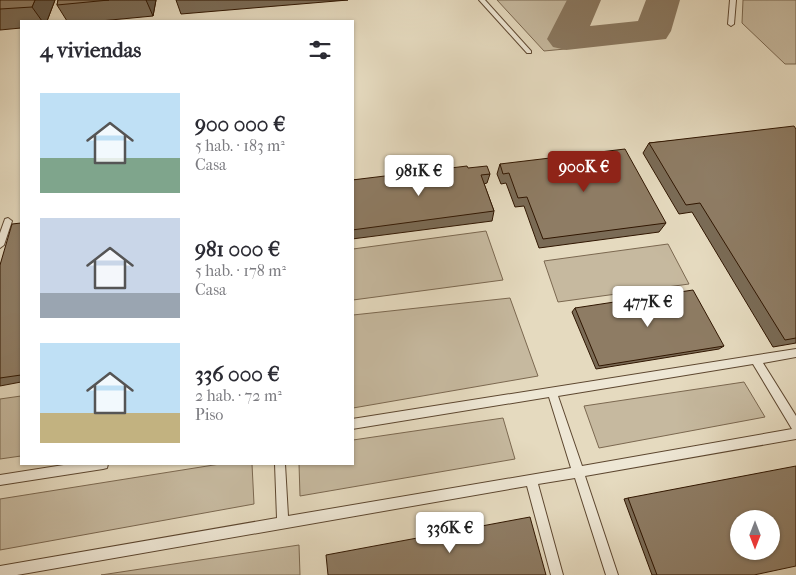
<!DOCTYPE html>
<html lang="es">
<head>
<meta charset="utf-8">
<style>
  body { margin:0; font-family:"IM FELL French Canon",serif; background:#f2f2f3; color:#2b2b33; height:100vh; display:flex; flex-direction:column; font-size:19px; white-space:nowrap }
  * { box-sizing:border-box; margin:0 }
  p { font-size:16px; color:#7c7c81 }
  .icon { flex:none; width:28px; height:28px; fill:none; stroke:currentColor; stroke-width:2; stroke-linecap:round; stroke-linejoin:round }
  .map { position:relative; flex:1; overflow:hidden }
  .side { position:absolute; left:20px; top:20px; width:334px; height:445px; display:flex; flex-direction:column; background:#fff; border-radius:0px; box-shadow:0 1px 4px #0004 }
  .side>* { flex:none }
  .needle { width:32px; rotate:180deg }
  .buttons { position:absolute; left:730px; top:510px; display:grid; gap:10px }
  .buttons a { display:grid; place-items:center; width:50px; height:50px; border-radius:50%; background:#fff; box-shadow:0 1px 4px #0004; font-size:25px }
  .price { position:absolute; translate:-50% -42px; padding:0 11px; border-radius:5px; background:#fff; color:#222; font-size:16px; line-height:32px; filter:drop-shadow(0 1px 2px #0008) }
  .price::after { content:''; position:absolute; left:50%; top:30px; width:15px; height:11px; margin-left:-8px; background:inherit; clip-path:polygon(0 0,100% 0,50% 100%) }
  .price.active { background:#8f2418; color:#fff }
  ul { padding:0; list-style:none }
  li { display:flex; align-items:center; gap:15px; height:125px; padding:0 20px }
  li span { display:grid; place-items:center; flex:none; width:140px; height:100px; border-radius:0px; color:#555 }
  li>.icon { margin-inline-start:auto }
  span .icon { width:60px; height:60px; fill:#fffc; stroke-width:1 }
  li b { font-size:21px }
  h2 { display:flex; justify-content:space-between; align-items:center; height:60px; padding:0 20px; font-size:21px }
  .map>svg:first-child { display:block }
</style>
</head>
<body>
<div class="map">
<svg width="796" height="575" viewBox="0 0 796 575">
  <rect width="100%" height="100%" fill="#e5dabf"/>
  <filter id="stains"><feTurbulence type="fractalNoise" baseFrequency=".004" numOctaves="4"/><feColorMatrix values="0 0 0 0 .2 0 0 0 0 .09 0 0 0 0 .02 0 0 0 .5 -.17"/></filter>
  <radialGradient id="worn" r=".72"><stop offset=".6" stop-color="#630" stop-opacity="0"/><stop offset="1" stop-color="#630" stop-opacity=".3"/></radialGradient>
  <g fill="#c6b99f" stroke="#7b6850">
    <path d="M 497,0 L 585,0 L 566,39 L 565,49 L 544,51 Z"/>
    <path d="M 743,0 L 796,0 L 796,64 L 785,64 L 742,23 Z"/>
    <path d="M 486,231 L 503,280 L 353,300 L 353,249 Z"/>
    <path d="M 668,244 L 689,284 L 558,302 L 544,261 Z"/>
    <path d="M 510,298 L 538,376 L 353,408 L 353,315 Z"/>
    <path d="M 744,382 L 765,417 L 599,448 L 584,406 Z"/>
    <path d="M 21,396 L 21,456 L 0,459 L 0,399 Z"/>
    <path d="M 503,418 L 515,459 L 300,496 L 299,464 L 352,464 L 353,440 Z"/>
    <path d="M 220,464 L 252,464 L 254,504 L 0,550 L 0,499 Z"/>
    <path d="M 299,545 L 300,575 L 101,575 Z"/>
  </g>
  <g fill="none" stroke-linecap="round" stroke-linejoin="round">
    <path fill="#8a7860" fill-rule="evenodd" d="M 567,0 L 601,0 L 590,26 L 638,21 L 646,0 L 680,0 L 671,31 L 666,39 L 566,50 L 553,47 L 547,39 Z"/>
    <defs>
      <g id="service">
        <path d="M 479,0 L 485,0 L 531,51 L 531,53 L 527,53 Z"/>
        <path d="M 730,0 L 736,0 L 734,24 L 731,26 L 728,24 Z"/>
        <path d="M 8,218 L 12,221 L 4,245 L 0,248 L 0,233 L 5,219 Z"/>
        <path d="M 796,349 L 796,357 L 763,363 L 796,416 L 796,439 L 585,476 L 618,575 L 606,575 L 575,478 L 538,484 L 563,575 L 551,575 L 527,486 L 17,575 L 0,575 L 0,566 L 277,518 L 275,464 L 285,464 L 288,516 L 571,468 L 549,397 L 352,429 L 352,419 ZM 753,364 L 792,429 L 582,466 L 558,396 Z"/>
        <path d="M 70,464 L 108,464 L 107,468 L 103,469 L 0,485 L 0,475 Z"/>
      </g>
    </defs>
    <use href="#service" stroke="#5d4730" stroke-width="2"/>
    <use href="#service" fill="#eee7d5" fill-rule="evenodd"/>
  </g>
  <g fill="#7a6b56" stroke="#301601">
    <path d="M 0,0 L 55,0 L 47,21 L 21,21 L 21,28 L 0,30 Z"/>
    <path d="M 58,0 L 156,0 L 153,16 L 100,21 L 67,21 L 57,5 Z"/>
    <path d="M 176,0 L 348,0 L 181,14 Z"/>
    <path d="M 796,129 L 796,343 L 773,347 L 692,212 L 679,214 L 643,153 L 649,143 Z"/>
    <path d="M 500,164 L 666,223 L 659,232 L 539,248 L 524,206 L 515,207 L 506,183 L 501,184 L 497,174 Z"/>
    <path d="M 490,174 L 487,183 L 484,184 L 494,211 L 492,221 L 352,239 L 352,180 Z"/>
    <path d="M 21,223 L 21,382 L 0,386 L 0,265 Z"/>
    <path d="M 575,308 L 724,346 L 719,349 L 596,369 L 572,312 Z"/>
    <path d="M 628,498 L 754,575 L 652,575 L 624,499 Z"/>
  </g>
  <g fill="#635746" stroke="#301601">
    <path d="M 35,0 L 55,0 L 47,21 L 42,21 L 32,7 Z"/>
    <path d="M 146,0 L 156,0 L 153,16 Z"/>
  </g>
  <g fill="#8e7c64" stroke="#301601" fill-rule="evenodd">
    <path d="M 0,0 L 35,0 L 32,7 L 0,9 Z"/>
    <path d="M 58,0 L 109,0 L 57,5 Z"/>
    <path d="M 794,126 L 796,129 L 796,338 L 785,340 L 700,203 L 686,205 L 649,143 Z"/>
    <path d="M 625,149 L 666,223 L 543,239 L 527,197 L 518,198 L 509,173 L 503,174 L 500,164 Z"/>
    <path d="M 467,166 L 468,168 L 487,166 L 490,174 L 481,175 L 494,211 L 352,230 L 352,180 Z"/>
    <path d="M 21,223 L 21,375 L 0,378 L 0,265 L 12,224 Z"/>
    <path d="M 693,290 L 724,346 L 599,366 L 575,308 Z"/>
    <path d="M 796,466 L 796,566 L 754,575 L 657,575 L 628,498 ZM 739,519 L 771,519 L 771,551 L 739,551 Z"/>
    <path d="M 530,517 L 546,575 L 328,575 L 326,555 Z"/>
  </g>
  <rect width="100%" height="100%" filter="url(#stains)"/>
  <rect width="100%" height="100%" fill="url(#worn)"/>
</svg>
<div class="buttons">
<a><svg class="needle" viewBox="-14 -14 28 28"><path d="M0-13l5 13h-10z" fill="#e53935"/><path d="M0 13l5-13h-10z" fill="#7c7c81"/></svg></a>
</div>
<b class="price active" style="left:584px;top:193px">900K €</b>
<b class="price" style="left:419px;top:197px">981K €</b>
<b class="price" style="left:648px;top:328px">477K €</b>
<b class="price" style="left:450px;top:554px">336K €</b>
<section class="side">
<h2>4 viviendas<svg class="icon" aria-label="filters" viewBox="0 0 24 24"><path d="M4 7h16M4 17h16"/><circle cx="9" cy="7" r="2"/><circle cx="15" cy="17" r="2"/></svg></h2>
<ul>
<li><span style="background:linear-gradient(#bfe0f5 65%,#7fa58c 0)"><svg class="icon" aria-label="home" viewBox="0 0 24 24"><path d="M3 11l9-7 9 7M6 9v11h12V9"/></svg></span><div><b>900 000 €</b><p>5 hab. · 183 m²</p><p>Casa</p></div></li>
<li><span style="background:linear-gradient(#c9d6e8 75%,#9aa5b1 0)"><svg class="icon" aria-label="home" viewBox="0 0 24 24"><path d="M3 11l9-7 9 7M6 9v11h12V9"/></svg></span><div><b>981 000 €</b><p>5 hab. · 178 m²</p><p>Casa</p></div></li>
<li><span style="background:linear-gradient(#bfe0f5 70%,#c2b280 0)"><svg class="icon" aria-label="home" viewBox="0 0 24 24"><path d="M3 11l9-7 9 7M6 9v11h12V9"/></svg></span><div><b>336 000 €</b><p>2 hab. · 72 m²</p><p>Piso</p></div></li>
</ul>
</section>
</div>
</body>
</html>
